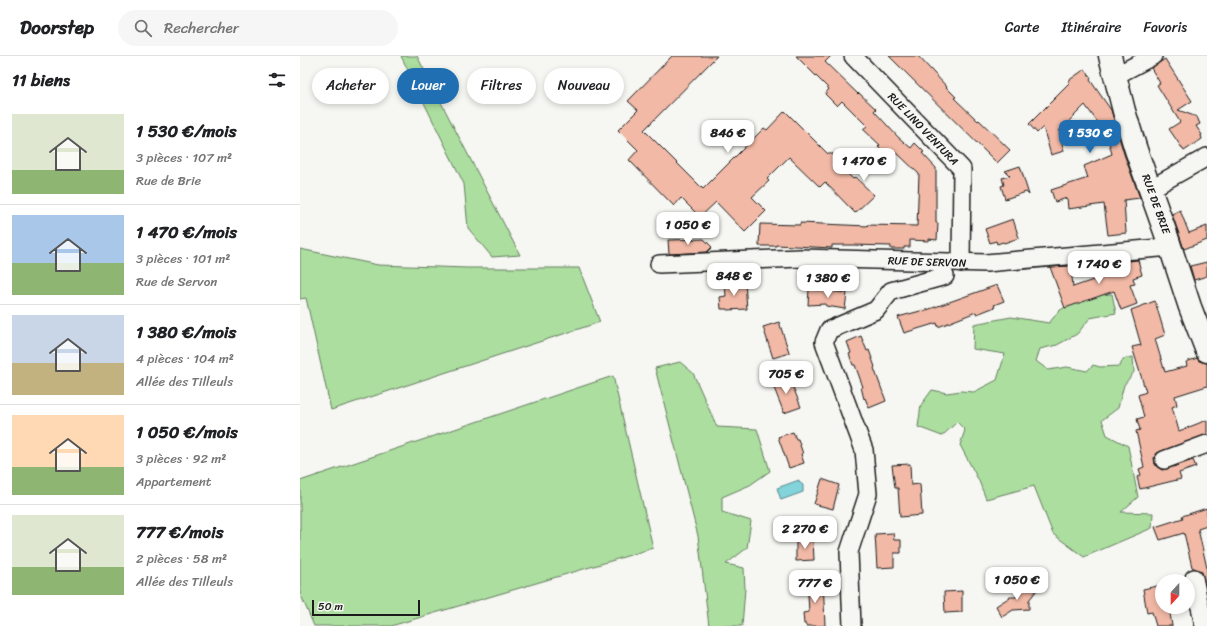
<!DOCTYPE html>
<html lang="fr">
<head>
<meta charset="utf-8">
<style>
  body { margin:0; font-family:Sriracha,sans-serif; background:#f6f6f6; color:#202124; height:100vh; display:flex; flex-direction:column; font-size:15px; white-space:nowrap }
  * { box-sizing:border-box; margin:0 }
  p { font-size:13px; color:#757577 }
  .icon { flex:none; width:22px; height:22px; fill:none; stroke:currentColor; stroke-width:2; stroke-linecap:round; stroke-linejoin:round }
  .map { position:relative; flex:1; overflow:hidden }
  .details { display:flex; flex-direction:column; background:#fff; width:300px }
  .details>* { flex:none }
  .hud { position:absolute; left:12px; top:12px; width:380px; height:36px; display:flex; gap:8px }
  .needle { width:26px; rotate:201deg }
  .buttons { position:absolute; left:855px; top:518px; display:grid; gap:8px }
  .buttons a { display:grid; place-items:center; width:40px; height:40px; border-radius:50%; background:#fff; box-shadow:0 2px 6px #0003; font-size:20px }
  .scale { position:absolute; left:12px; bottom:10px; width:108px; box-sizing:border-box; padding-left:4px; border:2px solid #1c1c1c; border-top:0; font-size:11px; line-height:14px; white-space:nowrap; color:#1c1c1c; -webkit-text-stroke:3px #f6f6f2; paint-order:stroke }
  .price { position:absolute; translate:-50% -34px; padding:0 9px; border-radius:8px; background:#fff; color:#222; font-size:13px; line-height:26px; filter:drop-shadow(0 1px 2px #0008) }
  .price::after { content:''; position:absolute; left:50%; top:24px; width:12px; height:9px; margin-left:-6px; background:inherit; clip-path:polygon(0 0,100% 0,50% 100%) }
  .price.on { background:#1f6fb2; color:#fff }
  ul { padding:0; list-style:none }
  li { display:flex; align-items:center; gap:12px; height:100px; padding:0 12px }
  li+li { border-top:1px solid #e0e0e0 }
  li span { display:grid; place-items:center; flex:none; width:112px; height:80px; border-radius:0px; color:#555 }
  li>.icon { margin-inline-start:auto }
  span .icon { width:48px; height:48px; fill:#fffc; stroke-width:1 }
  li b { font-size:17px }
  h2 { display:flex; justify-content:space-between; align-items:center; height:48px; padding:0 12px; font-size:17px }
  .chip { padding:0 14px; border-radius:18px; background:#fff; box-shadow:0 2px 6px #0003; font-size:14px; line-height:36px }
  .chip.on { background:#1f6fb2; color:#fff }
  header { display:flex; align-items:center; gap:24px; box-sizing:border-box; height:56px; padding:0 20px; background:#fff; border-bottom:1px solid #e0e0e0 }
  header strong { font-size:19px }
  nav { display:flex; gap:22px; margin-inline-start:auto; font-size:14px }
  .search { width:280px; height:36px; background:#f6f6f6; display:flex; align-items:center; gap:10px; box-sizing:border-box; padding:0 14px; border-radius:22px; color:#757577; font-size:15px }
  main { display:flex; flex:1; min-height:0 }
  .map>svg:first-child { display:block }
</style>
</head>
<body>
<header>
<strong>Doorstep</strong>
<div class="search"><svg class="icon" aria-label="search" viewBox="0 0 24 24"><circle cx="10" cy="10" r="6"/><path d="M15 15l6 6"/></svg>Rechercher</div>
<nav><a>Carte</a><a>Itinéraire</a><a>Favoris</a></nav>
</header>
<main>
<section class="details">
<h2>11 biens<svg class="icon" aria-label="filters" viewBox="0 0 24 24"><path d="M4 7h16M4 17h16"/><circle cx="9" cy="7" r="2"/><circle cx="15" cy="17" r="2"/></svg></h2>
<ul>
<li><span style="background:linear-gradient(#dfe7d0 70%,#8fb573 0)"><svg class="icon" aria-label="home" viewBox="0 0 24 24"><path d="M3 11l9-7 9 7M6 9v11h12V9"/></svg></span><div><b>1 530 €/mois</b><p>3 pièces · 107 m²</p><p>Rue de Brie</p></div></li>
<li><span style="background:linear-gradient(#a9c7e8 60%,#8fb573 0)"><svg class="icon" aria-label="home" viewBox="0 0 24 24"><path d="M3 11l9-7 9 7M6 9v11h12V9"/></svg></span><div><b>1 470 €/mois</b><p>3 pièces · 101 m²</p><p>Rue de Servon</p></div></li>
<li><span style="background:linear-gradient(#c9d6e8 60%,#c2b280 0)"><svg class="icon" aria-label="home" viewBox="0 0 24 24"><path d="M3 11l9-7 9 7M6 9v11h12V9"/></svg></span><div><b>1 380 €/mois</b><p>4 pièces · 104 m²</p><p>Allée des Tilleuls</p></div></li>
<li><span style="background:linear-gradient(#ffd9b3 65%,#8fb573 0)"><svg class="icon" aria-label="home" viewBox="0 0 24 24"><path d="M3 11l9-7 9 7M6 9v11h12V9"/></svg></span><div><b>1 050 €/mois</b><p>3 pièces · 92 m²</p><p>Appartement</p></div></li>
<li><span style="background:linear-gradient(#dfe7d0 65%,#8fb573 0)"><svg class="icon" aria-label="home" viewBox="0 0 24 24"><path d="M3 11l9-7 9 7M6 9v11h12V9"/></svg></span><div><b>777 €/mois</b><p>2 pièces · 58 m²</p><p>Allée des Tilleuls</p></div></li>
</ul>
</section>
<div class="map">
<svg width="907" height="570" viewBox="0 0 907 570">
  <rect width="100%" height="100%" fill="#f6f6f2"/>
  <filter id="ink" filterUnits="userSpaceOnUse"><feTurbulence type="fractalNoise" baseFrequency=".025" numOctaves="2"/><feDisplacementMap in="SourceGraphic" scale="8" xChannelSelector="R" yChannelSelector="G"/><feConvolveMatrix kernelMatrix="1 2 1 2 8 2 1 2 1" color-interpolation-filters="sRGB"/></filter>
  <g filter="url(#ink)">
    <g fill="#abde9f" stroke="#647d5e">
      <path d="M 101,0 L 117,0 L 220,199 L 192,201 L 168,172 L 164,128 Z"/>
      <path d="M 0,193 L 78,209 L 167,212 L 279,212 L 300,266 L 31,354 L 6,242 L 0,243 Z"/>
      <path d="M 812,238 L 816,257 L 790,262 L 777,278 L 757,289 L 740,293 L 736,305 L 748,314 L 767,311 L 787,315 L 793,309 L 800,311 L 820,310 L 823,303 L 833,301 L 834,316 L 824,329 L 818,352 L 802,364 L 807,379 L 828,390 L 838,441 L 821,456 L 853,457 L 852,472 L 784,501 L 753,478 L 734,430 L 686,443 L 679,425 L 660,389 L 665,374 L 657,366 L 642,380 L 618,371 L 621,349 L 632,334 L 647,337 L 661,335 L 674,336 L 697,324 L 705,298 L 673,293 L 674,268 L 711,261 L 749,267 L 759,255 L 782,240 Z"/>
      <path d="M 380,306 L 393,317 L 417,371 L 457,373 L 470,415 L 450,429 L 422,441 L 422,456 L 451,465 L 447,492 L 426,508 L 444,512 L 445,533 L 442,570 L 409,570 L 398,480 L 355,312 Z"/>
      <path d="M 313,320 L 353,492 L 314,504 L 91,570 L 14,570 L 0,537 L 0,425 Z"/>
    </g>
    <path fill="#82d3da" stroke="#598a8e" d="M 499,424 L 499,426 L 503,429 L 503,436 L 481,444 L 477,432 Z"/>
    <g fill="#f1b9a6" stroke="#1c1c1c">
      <path d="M 372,0 L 417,0 L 344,74 L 403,133 L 464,72 L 467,74 L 485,55 L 528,98 L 534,98 L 534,104 L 553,123 L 555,121 L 574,139 L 555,157 L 525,126 L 520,131 L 489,101 L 467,123 L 469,125 L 452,141 L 466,155 L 445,176 L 416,146 L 400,161 L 381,142 L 374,150 L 329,104 L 338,94 L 318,74 L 338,54 L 328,45 Z"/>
      <path d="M 496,0 L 531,0 L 525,6 L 558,38 L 559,37 L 576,53 L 574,55 L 598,81 L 611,92 L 615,87 L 624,96 L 622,97 L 636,112 L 636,167 L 638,167 L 637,184 L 629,183 L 629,185 L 610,184 L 610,191 L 604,191 L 604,193 L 591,193 L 591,190 L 552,189 L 532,189 L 532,192 L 476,189 L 476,190 L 459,190 L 460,168 L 500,169 L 500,167 L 568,170 L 567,169 L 617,170 L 619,118 L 597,97 L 591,104 L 578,91 L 580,89 L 563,73 L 567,70 L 542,45 L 537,50 L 525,38 L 529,33 Z"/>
      <path d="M 589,0 L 618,0 L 647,31 L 646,31 L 656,41 L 654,42 L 678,65 L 679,64 L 710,94 L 697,107 Z"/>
      <path d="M 865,3 L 892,45 L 878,54 L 897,61 L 900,68 L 896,70 L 902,79 L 901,79 L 902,83 L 884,95 L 869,73 L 880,66 L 857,29 L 860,27 L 851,12 Z"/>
      <path d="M 785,13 L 791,22 L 790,24 L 811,54 L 824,98 L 840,142 L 824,144 L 826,177 L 808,179 L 804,148 L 768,153 L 767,142 L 755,146 L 751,134 L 788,122 L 784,110 L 812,98 L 809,87 L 810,83 L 785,49 L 759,75 L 764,95 L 751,99 L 743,71 L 737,77 L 729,68 L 770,27 L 768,25 Z"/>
      <path d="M 720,110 L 729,139 L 726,136 L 705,143 L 701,130 L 704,129 L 702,122 L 710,120 L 705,115 Z"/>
      <path d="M 880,154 L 889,177 L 907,170 L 907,184 L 884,193 L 872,158 Z"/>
      <path d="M 713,163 L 719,182 L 704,187 L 703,186 L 697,188 L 696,185 L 690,187 L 685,173 Z"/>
      <path d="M 404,183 L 412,191 L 407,196 L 369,198 L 368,184 Z"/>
      <path d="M 838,204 L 842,219 L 833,222 L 835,228 L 830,229 L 837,248 L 821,254 L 814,235 L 765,252 L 750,211 L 771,210 L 773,231 L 822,214 L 819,206 Z"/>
      <path d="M 907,206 L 907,220 L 894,224 L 890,210 Z"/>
      <path d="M 445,226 L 447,253 L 427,254 L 427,253 L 421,253 L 420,241 L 426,240 L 425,227 Z"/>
      <path d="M 697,229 L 704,245 L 694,249 L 695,251 L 677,258 L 676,256 L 638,271 L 637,267 L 604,277 L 598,261 L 624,254 L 624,255 Z"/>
      <path d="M 509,233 L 547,237 L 545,253 L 526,250 L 525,248 L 508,249 Z"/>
      <path d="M 855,245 L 865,279 L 855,283 L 865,316 L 887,310 L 886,306 L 897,302 L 899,305 L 907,307 L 907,330 L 875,340 L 877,349 L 872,351 L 879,375 L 907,364 L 907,378 L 861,395 L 857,397 L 854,402 L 855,408 L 857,411 L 862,414 L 867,413 L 893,404 L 896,411 L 879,417 L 881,423 L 840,433 L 837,421 L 841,419 L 839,413 L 844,411 L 836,375 L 840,374 L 837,363 L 844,361 L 838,339 L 846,336 L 832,291 L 841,289 L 831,254 Z"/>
      <path d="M 479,266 L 489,296 L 489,297 L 473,302 L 463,271 Z"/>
      <path d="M 561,280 L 567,295 L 569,294 L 575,311 L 574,312 L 586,345 L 569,352 L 565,342 L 564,343 L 561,331 L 563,331 L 555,309 L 553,309 L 549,298 L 551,297 L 547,286 Z"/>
      <path d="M 489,321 L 501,351 L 484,357 L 472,327 Z"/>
      <path d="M 493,376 L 496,383 L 498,383 L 503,398 L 501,398 L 504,407 L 489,412 L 478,381 Z"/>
      <path d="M 610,408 L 611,429 L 620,428 L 622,459 L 600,461 L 598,432 L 595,432 L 592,409 Z"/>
      <path d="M 522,423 L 539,429 L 533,453 L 514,448 Z"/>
      <path d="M 907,452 L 907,470 L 898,473 L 907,512 L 907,535 L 902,516 L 892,511 L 884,477 L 860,484 L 855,471 L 883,462 L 882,460 Z"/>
      <path d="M 593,477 L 594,484 L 601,484 L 601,497 L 594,497 L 594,511 L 577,512 L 575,478 Z"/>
      <path d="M 513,483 L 514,504 L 496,505 L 496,484 Z"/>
      <path d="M 523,522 L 525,570 L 506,570 L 506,568 L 504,568 L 503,557 L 509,556 L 507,523 Z"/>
      <path d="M 728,527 L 737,534 L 729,544 L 729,553 L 713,554 L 702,561 L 696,550 L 710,541 L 716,541 Z"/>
      <path d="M 862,529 L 862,551 L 869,551 L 872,570 L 856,570 L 852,556 L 847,557 L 843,533 Z"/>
      <path d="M 662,535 L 662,556 L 645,557 L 644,536 Z"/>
    </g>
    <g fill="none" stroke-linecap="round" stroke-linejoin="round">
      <defs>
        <g id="minor">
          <path d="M 553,0 L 662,113 L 661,207"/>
          <path d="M 815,20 L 853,0"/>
          <path d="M 850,133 L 907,101"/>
          <path d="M 359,208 L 500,202 L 686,207 L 871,191"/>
          <path d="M 864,404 L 907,388"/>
          <path d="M 894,522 L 904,570"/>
          <path d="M 552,570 L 549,496 L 568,438 L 564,394 L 524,286 L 529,274 L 576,254 L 591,235 L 645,220"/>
        </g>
        <path id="tertiary" d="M 810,0 L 824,55 L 836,94 L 867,181 L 890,251 L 907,295"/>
      </defs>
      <use href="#minor" stroke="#1c1c1c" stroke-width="20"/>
      <use href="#tertiary" stroke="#1c1c1c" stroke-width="25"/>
      <use href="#minor" stroke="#f6f6f2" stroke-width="17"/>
      <use href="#tertiary" stroke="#f6f6f2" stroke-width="22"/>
    </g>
  </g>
  <g text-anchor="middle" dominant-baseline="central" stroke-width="3" stroke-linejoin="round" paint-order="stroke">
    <g font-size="11" fill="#1c1c1c" stroke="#f6f6f2">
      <text transform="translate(623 73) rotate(46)">RUE LINO VENTURA</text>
      <text transform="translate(856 148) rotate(70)">RUE DE BRIE</text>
      <text transform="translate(627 206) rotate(2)">RUE DE SERVON</text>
    </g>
  </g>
</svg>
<div class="buttons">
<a><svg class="needle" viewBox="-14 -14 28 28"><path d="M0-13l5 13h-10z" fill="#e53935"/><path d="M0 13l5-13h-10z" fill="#757577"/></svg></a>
</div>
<div class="scale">50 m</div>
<b class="price" style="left:428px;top:98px">846 €</b>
<b class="price on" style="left:790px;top:98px">1 530 €</b>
<b class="price" style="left:564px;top:126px">1 470 €</b>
<b class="price" style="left:388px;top:190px">1 050 €</b>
<b class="price" style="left:799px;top:229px">1 740 €</b>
<b class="price" style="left:434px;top:241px">848 €</b>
<b class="price" style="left:528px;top:243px">1 380 €</b>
<b class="price" style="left:486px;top:339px">705 €</b>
<b class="price" style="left:505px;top:494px">2 270 €</b>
<b class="price" style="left:717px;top:545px">1 050 €</b>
<b class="price" style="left:515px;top:548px">777 €</b>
<div class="hud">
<a class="chip">Acheter</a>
<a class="chip on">Louer</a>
<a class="chip">Filtres</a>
<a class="chip">Nouveau</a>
</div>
</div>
</main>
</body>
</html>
